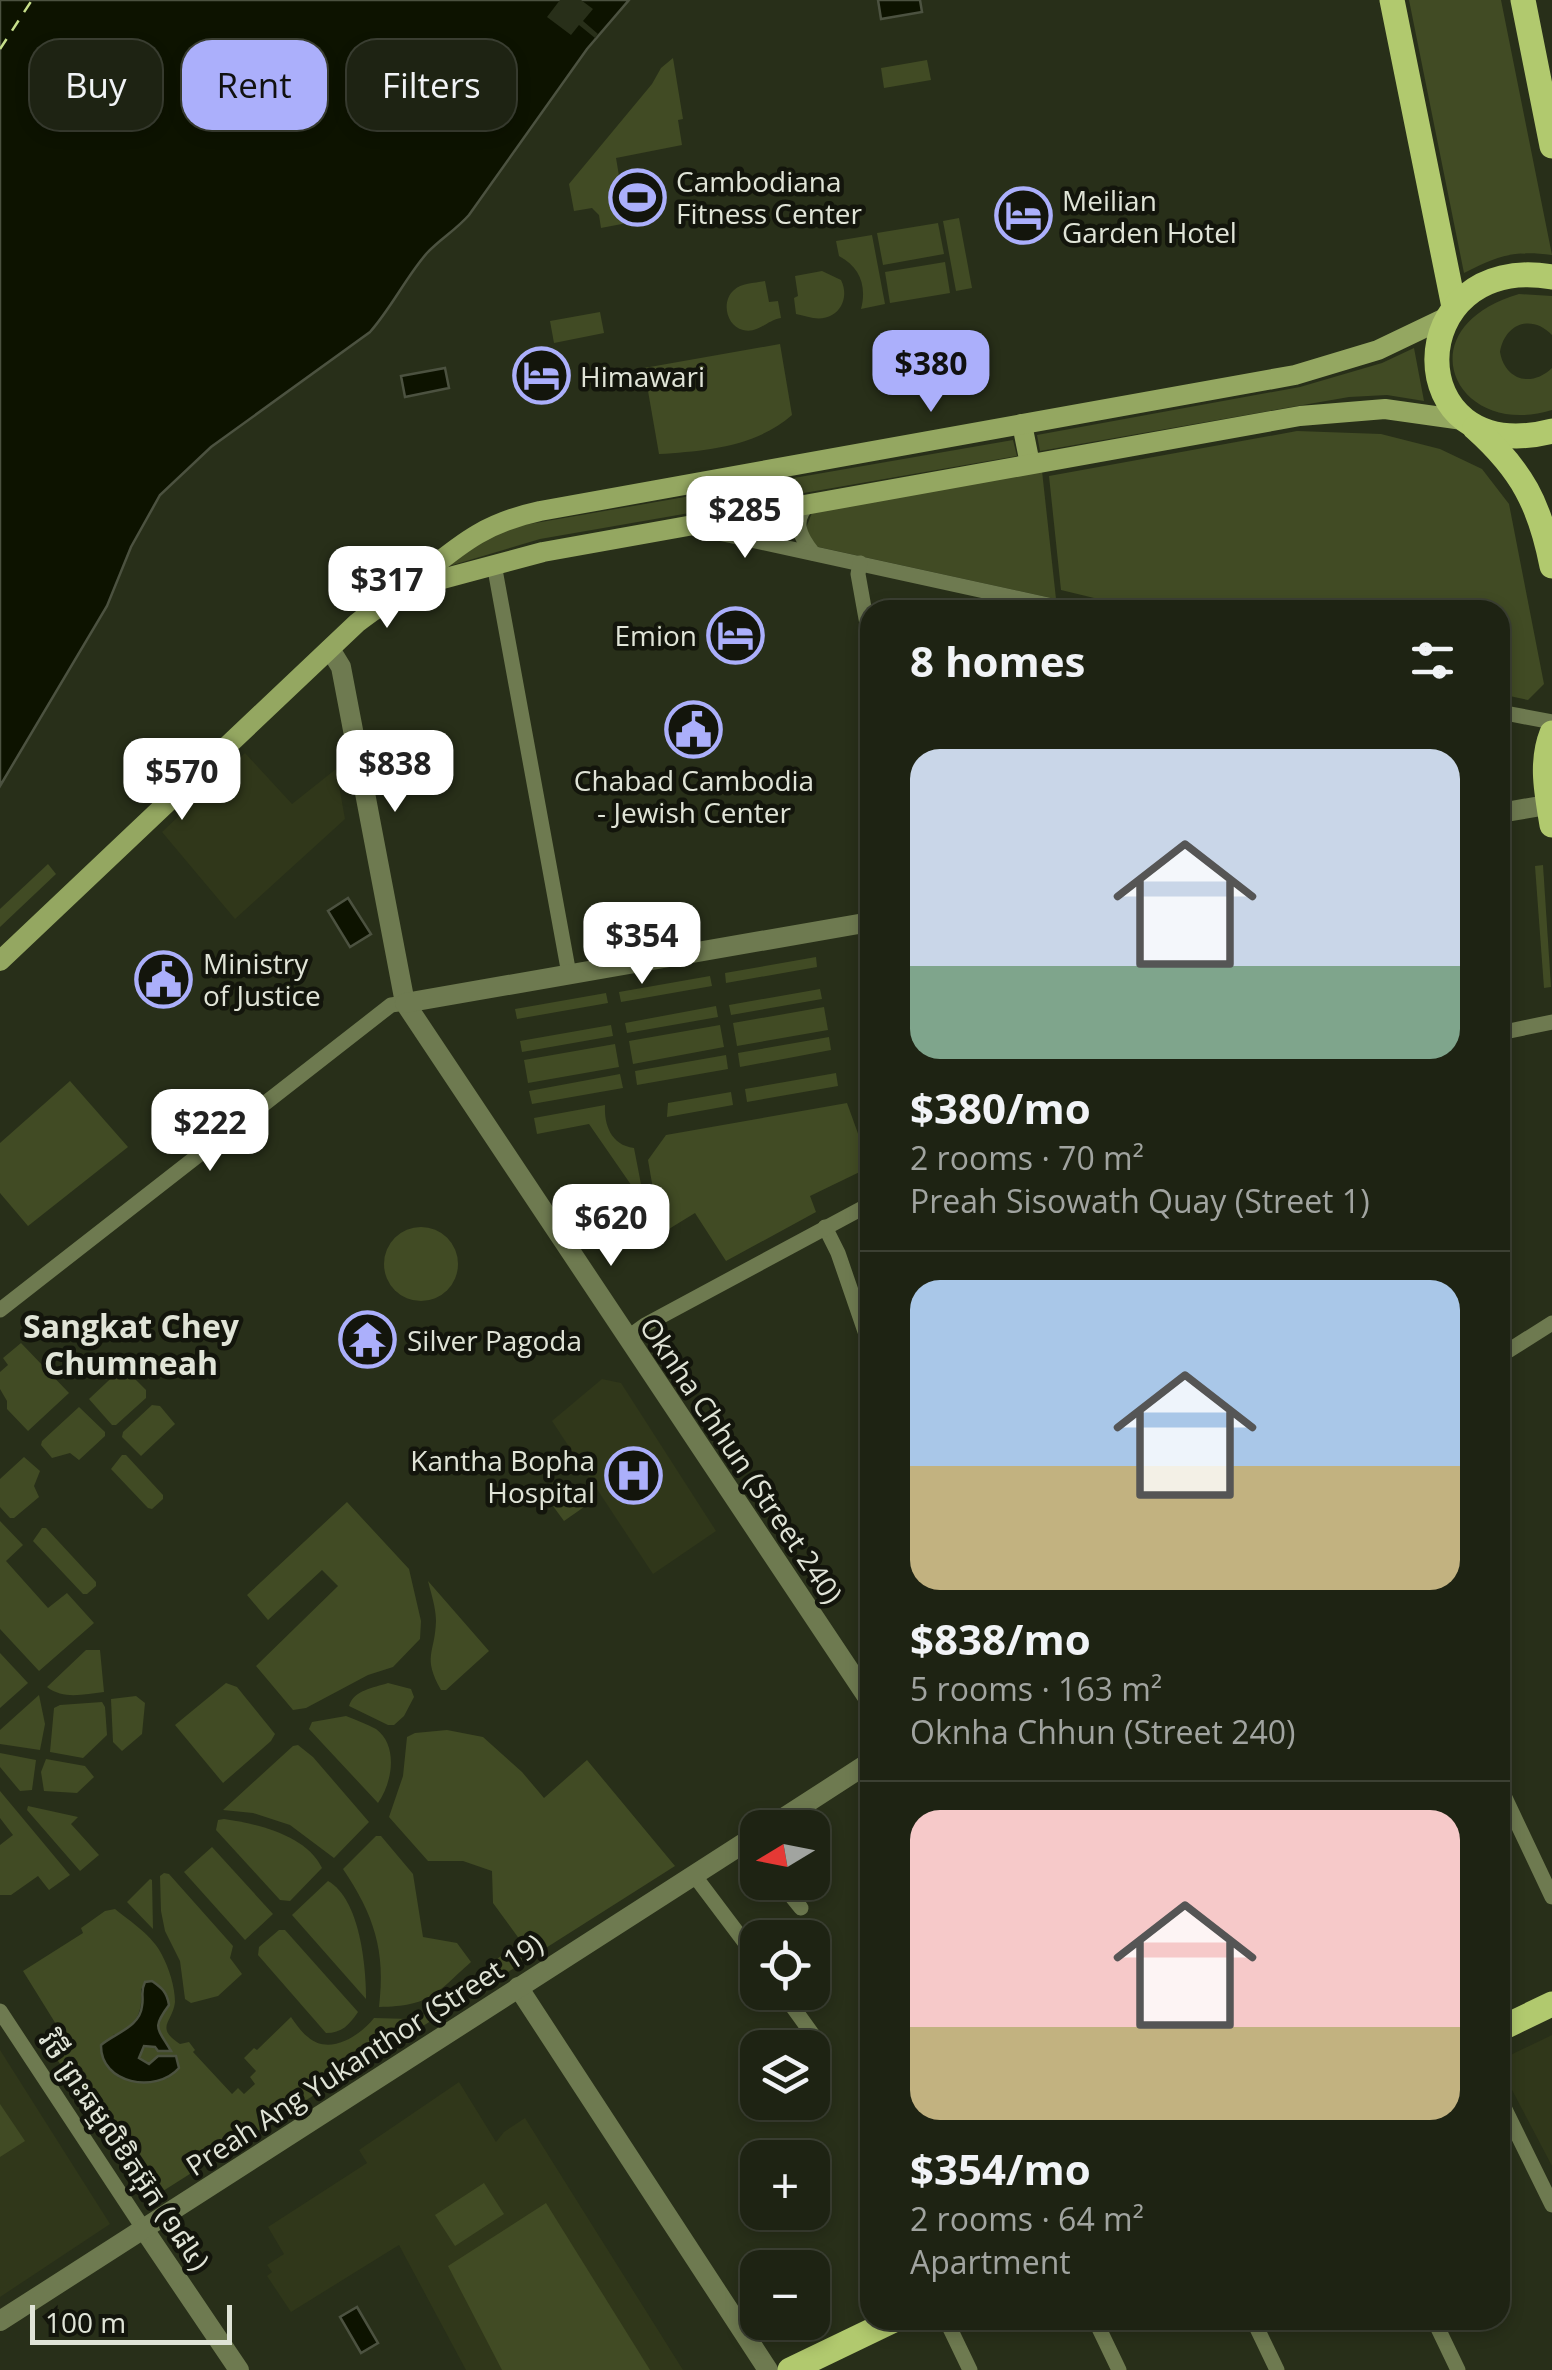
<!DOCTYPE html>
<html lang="en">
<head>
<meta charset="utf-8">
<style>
  body { margin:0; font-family:"Open Sans","Noto Sans Khmer",sans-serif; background:#2b2f21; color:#f1f3f6; height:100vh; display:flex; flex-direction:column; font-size:38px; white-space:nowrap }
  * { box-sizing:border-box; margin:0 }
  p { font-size:32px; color:#a1a4a0 }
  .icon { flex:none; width:55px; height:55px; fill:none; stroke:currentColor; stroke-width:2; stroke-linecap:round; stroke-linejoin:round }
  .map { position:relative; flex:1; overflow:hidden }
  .sheet { position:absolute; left:860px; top:600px; width:650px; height:1730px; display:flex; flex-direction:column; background:#1e2313; border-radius:30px; box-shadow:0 5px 15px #0003,0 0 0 2px #3c4033 }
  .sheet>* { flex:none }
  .hud { position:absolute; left:30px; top:40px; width:680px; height:90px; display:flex; gap:20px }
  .needle { width:65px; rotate:260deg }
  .tools { position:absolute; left:740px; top:1810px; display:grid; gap:20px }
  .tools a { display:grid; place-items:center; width:90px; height:90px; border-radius:20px; background:#1e2313; box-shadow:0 5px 15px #0003,0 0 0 2px #3c4033; font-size:50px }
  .scale { position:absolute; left:30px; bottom:25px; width:202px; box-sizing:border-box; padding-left:10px; border:5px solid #e0e4d7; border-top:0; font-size:28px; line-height:35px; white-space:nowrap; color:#e0e4d7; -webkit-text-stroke:8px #13150c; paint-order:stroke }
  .price { position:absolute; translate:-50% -85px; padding:0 22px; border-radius:20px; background:#fff; color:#222; font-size:32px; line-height:65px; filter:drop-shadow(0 2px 5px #0008) }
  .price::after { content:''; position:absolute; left:50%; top:60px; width:30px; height:22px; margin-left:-15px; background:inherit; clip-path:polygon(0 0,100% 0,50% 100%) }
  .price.on { background:#abaffb; color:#111 }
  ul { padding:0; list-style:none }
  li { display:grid; align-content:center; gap:20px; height:530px; padding:0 50px }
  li+li { border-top:2px solid #3c4033 }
  li span { display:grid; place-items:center; height:310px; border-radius:30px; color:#555 }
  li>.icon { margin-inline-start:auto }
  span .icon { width:180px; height:180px; fill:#fffc; stroke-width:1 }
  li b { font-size:42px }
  h2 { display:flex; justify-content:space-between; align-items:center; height:120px; padding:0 50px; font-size:42px }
  .tag { padding:0 35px; border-radius:30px; background:#1e2313; box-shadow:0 5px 15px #0003,0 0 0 2px #3c4033; font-size:35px; line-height:90px }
  .tag.on { background:#abaffb; color:#111 }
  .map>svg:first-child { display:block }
</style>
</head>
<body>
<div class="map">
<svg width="1552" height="2370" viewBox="0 0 1552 2370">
  <rect width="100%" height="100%" fill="#282f19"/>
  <g fill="#30371a">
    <path d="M 245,753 L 292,804 L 336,769 L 345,819 L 235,919 L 162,832 Z"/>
    <path d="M 602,1379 L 621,1383 L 716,1531 L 653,1574 L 552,1421 Z"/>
    <path d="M 1552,2035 L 1552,2166 L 1501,2069 L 1506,2057 Z"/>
    <path d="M 0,2050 L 110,2224 L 0,2297 Z"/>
    <path d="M 459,2082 L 496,2142 L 504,2132 L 525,2118 L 683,2370 L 466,2370 L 399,2245 L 291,2312 L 267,2276 L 272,2272 L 267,2265 L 284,2254 L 268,2227 L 367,2163 L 359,2150 Z"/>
  </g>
  <g fill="#414b24" fill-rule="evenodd">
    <path d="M 1409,0 L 1501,0 L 1552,255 C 1513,250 1498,256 1464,273 Z"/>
    <path d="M 673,58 L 683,119 L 678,120 L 682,145 L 616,158 L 627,223 L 601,228 L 599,215 L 592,208 L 574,211 L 569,184 L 652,84 L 661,68 Z"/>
    <path d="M 927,60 L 931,80 L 884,88 L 881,68 Z"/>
    <path d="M 959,218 L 972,288 L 956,291 L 943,221 Z"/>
    <path d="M 938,223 L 944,254 L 883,265 L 877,233 Z"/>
    <path d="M 872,235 L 885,304 L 861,309 C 867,286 860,267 839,256 L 836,241 Z"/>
    <path d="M 945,262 L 950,293 L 890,303 L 885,272 Z"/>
    <path d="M 822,271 L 841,280 C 851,300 837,322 813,318 C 807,317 802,315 796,314 L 794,298 L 798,296 L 795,276 Z"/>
    <path d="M 765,281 L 769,302 L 778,301 L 781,318 C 767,320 758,334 743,330 C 726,326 721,301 734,290 C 741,283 755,283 765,281 Z"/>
    <path d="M 1519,294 L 1552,296 L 1552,335 C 1532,314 1505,323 1500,352 C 1505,380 1531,388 1552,368 L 1552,410 C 1455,440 1403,328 1519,294 Z"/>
    <path d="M 600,312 L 604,333 L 554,343 L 550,321 Z"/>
    <path d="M 780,344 L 792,415 C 756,447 704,451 659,454 L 644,368 Z"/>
    <path d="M 1414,348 L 1424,401 L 1387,395 L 1349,397 L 1040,451 L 1037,435 L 1300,387 L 1382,363 Z"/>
    <path d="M 1297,431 L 1381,434 L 1440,449 L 1482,469 L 1509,504 L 1544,684 L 1528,700 L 1500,694 L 1500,610 L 1144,610 L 1061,590 L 1049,476 Z"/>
    <path d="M 1013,440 L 1017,456 L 540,539 L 446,567 L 489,537 L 518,526 Z"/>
    <path d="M 1042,471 L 1056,599 L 814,546 L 806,528 L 813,510 Z"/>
    <path d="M 48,864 L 56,874 L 0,927 L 0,909 Z"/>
    <path d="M 1543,865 L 1551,987 L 1544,988 L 1535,866 Z"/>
    <path d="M 816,957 L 817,967 L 726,983 L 725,973 Z"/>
    <path d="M 710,976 L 712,986 L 621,1002 L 619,992 Z"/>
    <path d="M 820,989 L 822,999 L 731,1015 L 729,1005 Z"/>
    <path d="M 606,993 L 608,1003 L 517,1019 L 515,1009 Z"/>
    <path d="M 716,1006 L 718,1017 L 627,1033 L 625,1023 Z"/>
    <path d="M 824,1007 L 828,1030 L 737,1046 L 733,1023 Z"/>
    <path d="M 611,1025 L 613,1036 L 522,1052 L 520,1041 Z"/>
    <path d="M 720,1025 L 724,1047 L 633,1064 L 629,1041 Z"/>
    <path d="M 829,1037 L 831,1050 L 740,1067 L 738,1053 Z"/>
    <path d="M 615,1044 L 619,1067 L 528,1083 L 524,1060 Z"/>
    <path d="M 726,1055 L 728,1069 L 637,1085 L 635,1071 Z"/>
    <path d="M 836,1073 L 838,1086 L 747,1102 L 745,1089 Z"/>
    <path d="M 620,1074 L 623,1088 L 532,1104 L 529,1091 Z"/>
    <path d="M 70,1081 L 128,1147 L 28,1226 L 0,1193 L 0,1143 Z"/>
    <path d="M 731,1092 L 733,1105 L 667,1117 L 668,1103 Z"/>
    <path d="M 847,1103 L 870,1167 L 810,1196 L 816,1212 L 726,1261 L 695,1213 L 664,1232 L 659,1224 L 648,1160 L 666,1135 Z"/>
    <path d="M 605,1105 C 604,1125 611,1145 634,1148 L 645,1205 L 589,1124 L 537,1134 L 534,1118 Z"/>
    <circle cx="421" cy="1264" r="37"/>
    <path d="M 21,1343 L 69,1393 L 28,1431 L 7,1409 L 7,1401 L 0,1389 L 0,1372 L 8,1365 L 3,1358 Z"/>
    <path d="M 123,1367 L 146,1390 L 146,1398 L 116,1425 L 112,1425 L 89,1399 Z"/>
    <path d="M 152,1405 L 160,1406 L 175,1424 L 141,1456 L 122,1437 L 123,1432 Z"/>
    <path d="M 79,1407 L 105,1432 L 105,1436 L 79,1460 L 70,1453 L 52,1458 L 41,1445 L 42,1441 Z"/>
    <path d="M 122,1455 L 126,1455 L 163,1495 L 163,1499 L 152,1509 L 148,1508 L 111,1469 Z"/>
    <path d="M 24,1457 L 40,1471 L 34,1486 L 39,1497 L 14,1518 L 10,1518 L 0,1507 L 0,1479 Z"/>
    <path d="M 583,1485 L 594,1500 L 564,1521 L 553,1506 Z"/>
    <path d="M 347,1502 L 409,1569 L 421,1621 L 420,1639 L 393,1667 L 368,1675 L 306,1708 L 293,1710 L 256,1666 L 338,1586 L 322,1570 L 268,1620 L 247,1595 Z"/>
    <path d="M 0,1521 L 23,1545 L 6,1561 L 48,1608 L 67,1593 L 94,1623 L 39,1671 L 0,1629 Z"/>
    <path d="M 42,1528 L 46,1528 L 96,1582 L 96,1586 L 87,1594 L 83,1594 L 33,1541 Z"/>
    <path d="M 428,1581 L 489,1651 L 446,1690 L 441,1690 C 422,1656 435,1654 436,1621 C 436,1608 431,1593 428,1581 Z"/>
    <path d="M 86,1650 L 100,1650 L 104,1692 C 84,1694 64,1700 47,1687 Z"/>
    <path d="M 0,1653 L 28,1683 L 0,1708 Z"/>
    <path d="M 226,1683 L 237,1687 L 275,1734 L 271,1741 L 223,1783 L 175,1725 Z"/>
    <path d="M 388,1683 L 411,1689 L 414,1697 L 404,1716 L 394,1725 L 388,1725 L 349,1706 C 354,1690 373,1688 388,1683 Z"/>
    <path d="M 39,1695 L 45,1724 L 40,1750 L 0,1744 L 0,1730 Z"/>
    <path d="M 136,1696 L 145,1703 L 142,1734 L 122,1751 L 113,1742 L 111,1699 Z"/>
    <path d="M 102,1702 L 105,1707 L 107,1735 L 83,1758 L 50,1752 L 54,1708 L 60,1705 Z"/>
    <path d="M 346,1716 C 356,1720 367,1724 376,1729 C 399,1746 392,1783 378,1803 L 309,1729 L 312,1722 Z"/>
    <path d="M 447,1730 L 483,1737 L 522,1772 L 544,1798 L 587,1760 L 675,1866 L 152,2198 L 43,2039 L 59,2029 L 23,1971 L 83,1933 L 81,1928 L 105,1911 L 115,1909 C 131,1922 153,1936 162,1955 C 169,1968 175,1987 175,2002 C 173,2022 154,2027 180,2044 L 189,2042 L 195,2050 L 193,2052 L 232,2094 L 238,2088 L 244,2094 L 255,2084 L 250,2077 L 256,2071 L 244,2058 L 254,2048 L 257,2050 L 291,2017 C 296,2024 301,2032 308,2037 C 329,2056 360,2036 374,2018 L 410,2019 L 436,2010 L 520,1940 L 493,1903 L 492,1871 L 463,1861 L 428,1861 L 389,1817 L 403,1776 L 407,1737 L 415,1733 ZM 141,1988 L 162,2014 L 156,2026 L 171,2050 L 158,2051 L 150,2045 L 141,2049 L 139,2058 L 150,2064 L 157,2060 L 168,2078 L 138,2083 L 118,2077 L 113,2035 C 137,2027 143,2012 141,1988 Z"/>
    <path d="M 298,1745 L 313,1757 L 369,1822 L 334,1858 L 290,1825 L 253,1813 L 223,1810 L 293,1746 Z"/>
    <path d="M 0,1753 L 36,1760 L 32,1790 L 20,1791 L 0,1767 Z"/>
    <path d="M 46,1759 L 85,1766 L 94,1777 L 77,1793 L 44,1791 L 41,1772 Z"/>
    <path d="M 0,1791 L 70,1875 L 49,1890 L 38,1876 L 11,1895 L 0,1895 L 0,1845 L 13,1835 L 0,1818 Z"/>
    <path d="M 28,1806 L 78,1817 L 71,1824 L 99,1855 L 80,1871 L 27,1810 Z"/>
    <path d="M 224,1819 C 258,1824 306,1835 322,1868 L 290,1901 L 280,1900 L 216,1830 L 218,1820 Z"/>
    <path d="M 376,1836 L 381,1836 L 413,1874 L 423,1937 L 457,1943 L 471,1962 C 435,1994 431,2006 379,2007 C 386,1951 374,1915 343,1869 Z"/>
    <path d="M 212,1847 L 273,1914 L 245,1940 L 184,1872 Z"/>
    <path d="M 164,1873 L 169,1874 L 233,1946 L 230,1958 L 242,1974 L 218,1996 L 191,2003 L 185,1999 L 180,1961 L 165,1931 L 161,1911 L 160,1876 Z"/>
    <path d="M 150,1879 L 152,1880 L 153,1929 L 127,1902 Z"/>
    <path d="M 328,1881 C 360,1899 366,1966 366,1999 L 292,1915 Z"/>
    <path d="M 279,1930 L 285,1930 L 358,2012 C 349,2025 342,2033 326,2033 L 258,1955 L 259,1947 Z"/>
    <path d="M 0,2104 L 25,2141 L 0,2157 Z"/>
    <path d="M 484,2183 L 504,2214 L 455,2246 L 435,2215 Z"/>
    <path d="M 546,2203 L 650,2370 L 502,2370 L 448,2266 Z"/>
  </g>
  <g fill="#0d1300" stroke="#4c5240" stroke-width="2.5">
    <path d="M 0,0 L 629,0 L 587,49 L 469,215 C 456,230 440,239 427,253 C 406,277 392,307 370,332 L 211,447 L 160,495 L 131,547 L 107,606 L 0,786 Z"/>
    <path d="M 878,0 L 920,0 L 922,12 L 881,19 Z"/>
    <path d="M 445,368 L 449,388 L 405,397 L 401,376 Z"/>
    <path d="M 348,898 L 371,934 L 350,947 L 328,911 Z"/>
    <path d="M 152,1981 C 162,1988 167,1992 169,2005 C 152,2028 157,2027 171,2051 L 158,2051 L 155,2047 L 144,2046 L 139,2058 L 149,2064 L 158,2056 L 176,2056 L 179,2068 C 156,2094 100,2084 101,2045 C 115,2033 140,2027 142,2006 C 144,1996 140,1992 145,1982 Z"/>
    <path d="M 357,2307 L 378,2343 L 361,2353 L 340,2317 Z"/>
  </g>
  <path fill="#282f19" d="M 560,0 L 581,0 L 593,9 L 583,21 L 598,34 L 595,38 L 579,25 L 571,35 L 547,17 Z"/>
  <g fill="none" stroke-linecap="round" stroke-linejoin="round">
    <path stroke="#c6de8a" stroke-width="2.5" stroke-dasharray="12 10" stroke-linecap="butt" d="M 0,49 L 32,0"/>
    <g stroke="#6e7a50" stroke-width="15">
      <path d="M 809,504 C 791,520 800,537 813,553"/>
      <path d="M 696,528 L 1071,610"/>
      <path d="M 860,563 L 858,574 L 870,641"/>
      <path d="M 494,564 L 569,974"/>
      <path d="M 1500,712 L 1552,722"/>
      <path d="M 1500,1033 L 1552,1022"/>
      <path d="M 825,1227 L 838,1253 L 870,1346"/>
      <path d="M 0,1310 L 391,1005 L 405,1003"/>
      <path d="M 627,1338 L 645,1325 L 870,1204"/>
      <path d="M 1500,1356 L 1552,1323"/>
      <path d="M 1500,1787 L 1552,1897"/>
      <path d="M 694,1875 L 758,1960"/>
      <path d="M 780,1882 L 801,1908"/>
      <path d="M 782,1992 L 818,2042"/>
      <path d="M 0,2011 L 143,2228"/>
      <path d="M 1500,2099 L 1552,2205"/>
      <path d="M 946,2320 L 970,2370"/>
      <path d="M 1095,2320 L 1119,2370"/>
      <path d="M 1253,2320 L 1277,2370"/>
      <path d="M 1434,2320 L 1458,2370"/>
    </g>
    <g stroke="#6e7a50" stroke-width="20">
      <path d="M 330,649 L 341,667 L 405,1003 L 870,1701"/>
      <path d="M 1500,813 L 1552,804"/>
      <path d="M 405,1003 L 870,922"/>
      <path d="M 768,1828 L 870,1762"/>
      <path d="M 518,1987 L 768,2370"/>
      <path d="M 143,2228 L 239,2370"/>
      <path d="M 0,2321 L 758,1834"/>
    </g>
    <g stroke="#94a761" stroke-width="20">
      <path d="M 1022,424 L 1030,464"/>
      <path d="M 405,589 L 543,552 L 1300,416 L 1385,409 L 1463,420"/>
      <path d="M 0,961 L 357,623 C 372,611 388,601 403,590 C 453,552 475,525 540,511 L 1295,375 L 1378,350 L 1447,317"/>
    </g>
    <g stroke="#b1c96e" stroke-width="25">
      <path d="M 1392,0 L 1454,307"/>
      <path d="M 1523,0 L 1552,146"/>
      <path d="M 1552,277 C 1400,251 1397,471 1552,431"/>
      <path d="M 1475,428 C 1522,470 1540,505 1552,566"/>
      <path d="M 1552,733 C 1540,763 1547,794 1552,825"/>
      <path d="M 1500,2029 L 1552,2004"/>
      <path d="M 790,2370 L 894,2320"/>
    </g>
  </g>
  <defs>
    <symbol id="stadium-ring" viewBox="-11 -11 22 22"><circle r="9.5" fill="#13150c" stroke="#abaffb" stroke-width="1.5"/><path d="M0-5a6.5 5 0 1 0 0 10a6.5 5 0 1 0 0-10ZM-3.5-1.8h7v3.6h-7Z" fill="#abaffb"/></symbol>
    <symbol id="hotel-ring" viewBox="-11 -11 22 22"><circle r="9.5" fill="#13150c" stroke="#abaffb" stroke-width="1.5"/><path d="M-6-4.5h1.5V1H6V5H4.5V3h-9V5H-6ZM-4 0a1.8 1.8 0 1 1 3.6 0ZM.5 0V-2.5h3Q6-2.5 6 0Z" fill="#abaffb"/></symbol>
    <symbol id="civic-ring" viewBox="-11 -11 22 22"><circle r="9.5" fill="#13150c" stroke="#abaffb" stroke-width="1.5"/><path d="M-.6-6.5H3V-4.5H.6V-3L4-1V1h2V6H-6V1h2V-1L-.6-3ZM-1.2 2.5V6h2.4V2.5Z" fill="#abaffb"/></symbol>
    <symbol id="temple-ring" viewBox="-11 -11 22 22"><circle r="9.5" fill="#13150c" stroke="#abaffb" stroke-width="1.5"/><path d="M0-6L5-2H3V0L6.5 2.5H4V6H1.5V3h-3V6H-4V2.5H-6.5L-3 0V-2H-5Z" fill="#abaffb"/></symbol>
    <symbol id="hospital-ring" viewBox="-11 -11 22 22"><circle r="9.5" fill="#13150c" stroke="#abaffb" stroke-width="1.5"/><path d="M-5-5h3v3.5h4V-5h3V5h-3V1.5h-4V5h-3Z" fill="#abaffb"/></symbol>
  </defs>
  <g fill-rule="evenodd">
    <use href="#stadium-ring" x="606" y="166" width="63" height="63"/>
    <use href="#hotel-ring" x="992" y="184" width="63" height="63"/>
    <use href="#hotel-ring" x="510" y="344" width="63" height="63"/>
    <use href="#hotel-ring" x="704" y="604" width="63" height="63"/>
    <use href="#civic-ring" x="662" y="698" width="63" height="63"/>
    <use href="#civic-ring" x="132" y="948" width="63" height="63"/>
    <use href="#temple-ring" x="336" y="1308" width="63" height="63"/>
    <use href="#hospital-ring" x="602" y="1444" width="63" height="63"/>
  </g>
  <g text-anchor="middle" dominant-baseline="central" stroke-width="9" stroke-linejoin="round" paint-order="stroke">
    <g font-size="28" fill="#e0e4d7" stroke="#13150c" text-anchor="start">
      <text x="676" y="181">Cambodiana<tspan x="676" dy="32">Fitness Center</tspan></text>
      <text x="1062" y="200">Meilian<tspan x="1062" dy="32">Garden Hotel</tspan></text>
      <text x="580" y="376">Himawari</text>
      <text x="697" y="635" text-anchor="end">Emion</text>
      <text x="694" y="780" text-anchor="middle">Chabad Cambodia<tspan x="694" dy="32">- Jewish Center</tspan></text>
      <text x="203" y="963">Ministry<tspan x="203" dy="32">of Justice</tspan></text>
      <text x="407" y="1340">Silver Pagoda</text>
      <text x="595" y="1460" text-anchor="end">Kantha Bopha<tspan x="595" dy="32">Hospital</tspan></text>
    </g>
    <g font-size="28" fill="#e0e4d7" stroke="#13150c">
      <text transform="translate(742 1460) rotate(56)">Oknha Chhun (Street 240)</text>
      <text transform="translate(364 2054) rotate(-33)">Preah Ang Yukanthor (Street 19)</text>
      <text transform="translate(125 2150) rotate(56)">វិថី ព្រះធម្មលិខិតអ៊ុក (១៨៤)</text>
    </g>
    <g font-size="32" font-weight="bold" fill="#e0e4d7" stroke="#13150c">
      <text x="131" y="1325">Sangkat Chey<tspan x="131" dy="37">Chumneah</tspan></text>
    </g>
  </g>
</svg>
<div class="tools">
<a><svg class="needle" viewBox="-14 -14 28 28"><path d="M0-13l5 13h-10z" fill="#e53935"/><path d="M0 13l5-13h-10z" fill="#a1a4a0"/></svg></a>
<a><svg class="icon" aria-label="locate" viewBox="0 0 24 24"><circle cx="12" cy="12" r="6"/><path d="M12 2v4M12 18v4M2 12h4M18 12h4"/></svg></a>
<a><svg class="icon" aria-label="layers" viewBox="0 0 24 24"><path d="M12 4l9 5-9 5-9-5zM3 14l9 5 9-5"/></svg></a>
<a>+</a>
<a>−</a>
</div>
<div class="scale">100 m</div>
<b class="price on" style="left:931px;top:415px">$380</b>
<b class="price" style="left:745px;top:561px">$285</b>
<b class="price" style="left:387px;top:631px">$317</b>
<b class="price" style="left:395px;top:815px">$838</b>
<b class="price" style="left:182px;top:823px">$570</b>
<b class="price" style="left:642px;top:987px">$354</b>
<b class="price" style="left:210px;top:1174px">$222</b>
<b class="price" style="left:611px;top:1269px">$620</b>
<div class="hud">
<a class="tag">Buy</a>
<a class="tag on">Rent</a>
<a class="tag">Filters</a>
</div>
<section class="sheet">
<h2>8 homes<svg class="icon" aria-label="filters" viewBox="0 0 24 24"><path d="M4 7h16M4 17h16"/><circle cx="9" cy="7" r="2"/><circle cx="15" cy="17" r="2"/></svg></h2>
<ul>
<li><span style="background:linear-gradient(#c9d6e8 70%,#7fa58c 0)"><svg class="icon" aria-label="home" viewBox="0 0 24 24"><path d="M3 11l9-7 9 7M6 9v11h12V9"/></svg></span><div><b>$380/mo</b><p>2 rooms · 70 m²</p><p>Preah Sisowath Quay (Street 1)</p></div></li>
<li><span style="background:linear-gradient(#a9c7e8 60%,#c2b280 0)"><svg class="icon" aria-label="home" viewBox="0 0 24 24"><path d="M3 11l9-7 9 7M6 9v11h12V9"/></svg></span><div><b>$838/mo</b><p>5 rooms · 163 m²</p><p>Oknha Chhun (Street 240)</p></div></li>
<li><span style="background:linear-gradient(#f6c9c9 70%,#c2b280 0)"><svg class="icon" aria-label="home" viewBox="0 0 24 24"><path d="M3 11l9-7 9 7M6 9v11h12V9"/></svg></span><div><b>$354/mo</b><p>2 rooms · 64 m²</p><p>Apartment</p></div></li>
</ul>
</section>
</div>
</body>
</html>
